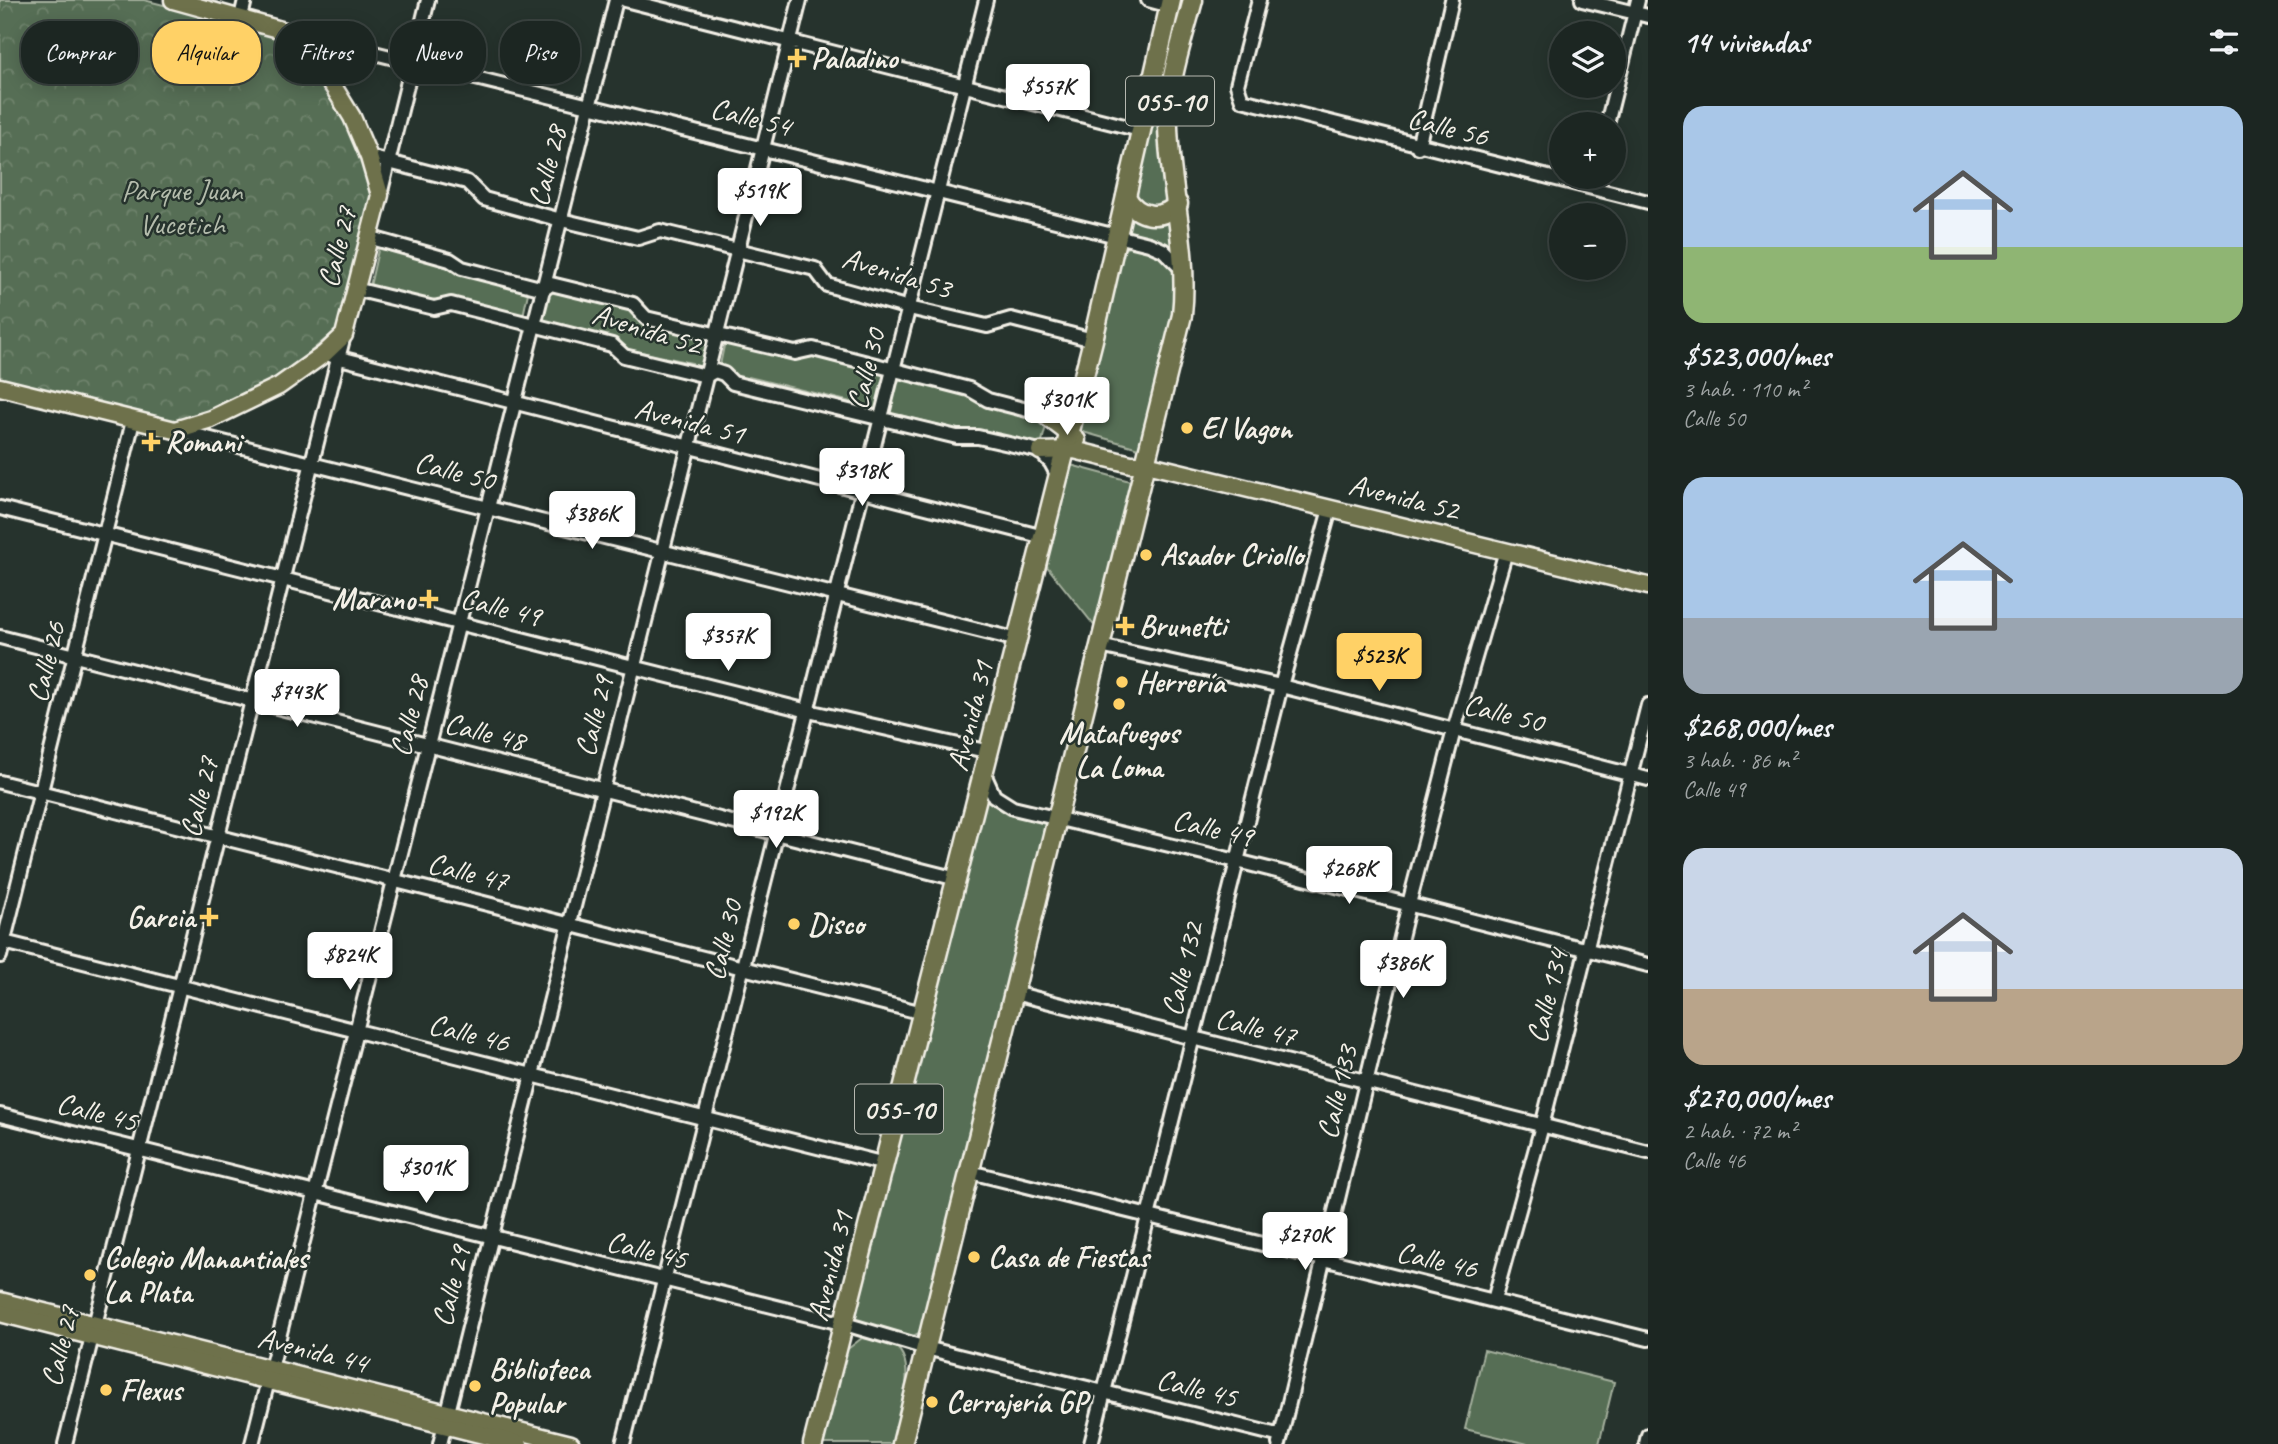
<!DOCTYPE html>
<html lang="es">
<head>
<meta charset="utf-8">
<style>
  body { margin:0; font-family:Caveat,sans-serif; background:#29322f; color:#f1f3f6; height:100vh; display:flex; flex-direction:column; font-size:26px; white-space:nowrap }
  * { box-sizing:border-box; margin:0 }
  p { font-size:23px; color:#a0a5a5 }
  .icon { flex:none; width:38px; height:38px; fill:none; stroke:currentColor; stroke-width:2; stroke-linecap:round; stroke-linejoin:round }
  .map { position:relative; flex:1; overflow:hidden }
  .drawer { display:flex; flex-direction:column; background:#1c2622; width:630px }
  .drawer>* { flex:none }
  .hud { position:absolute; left:21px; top:21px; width:665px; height:63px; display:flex; gap:14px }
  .tools { position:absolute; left:1549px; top:21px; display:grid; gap:14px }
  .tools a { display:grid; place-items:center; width:77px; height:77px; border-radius:50%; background:#1c2622; box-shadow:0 4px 18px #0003,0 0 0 2px #3a4340; font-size:35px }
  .price { position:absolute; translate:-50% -60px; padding:0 16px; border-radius:7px; background:#fff; color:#222; font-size:23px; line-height:46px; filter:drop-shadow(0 2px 4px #0008) }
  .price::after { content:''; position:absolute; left:50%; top:42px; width:21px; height:16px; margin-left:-10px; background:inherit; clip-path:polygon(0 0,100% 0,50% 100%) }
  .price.selected { background:#ffd166; color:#111 }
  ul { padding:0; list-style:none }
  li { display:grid; align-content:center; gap:14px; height:371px; padding:0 35px }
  li span { display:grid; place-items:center; height:217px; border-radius:21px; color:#555 }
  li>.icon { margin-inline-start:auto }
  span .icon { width:126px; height:126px; fill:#fffc; stroke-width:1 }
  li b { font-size:30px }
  h2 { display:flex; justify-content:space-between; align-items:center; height:84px; padding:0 35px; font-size:30px }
  .tag { padding:0 24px; border-radius:28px; background:#1c2622; box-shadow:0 4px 18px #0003,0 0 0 2px #3a4340; font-size:24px; line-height:63px }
  .tag.selected { background:#ffd166; color:#111 }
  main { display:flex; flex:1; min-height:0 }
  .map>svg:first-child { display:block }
</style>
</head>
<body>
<main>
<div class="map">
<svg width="1648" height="1444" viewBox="0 0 1648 1444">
  <defs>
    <pattern id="park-crowns" width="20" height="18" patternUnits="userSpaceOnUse" patternTransform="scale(1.75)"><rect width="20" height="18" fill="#566e54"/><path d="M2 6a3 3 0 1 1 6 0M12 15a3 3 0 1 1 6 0" fill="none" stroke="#6f836d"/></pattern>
  </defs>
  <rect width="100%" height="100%" fill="#26332d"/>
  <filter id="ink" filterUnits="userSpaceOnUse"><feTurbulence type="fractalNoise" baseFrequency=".0143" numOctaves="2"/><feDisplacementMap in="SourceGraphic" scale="14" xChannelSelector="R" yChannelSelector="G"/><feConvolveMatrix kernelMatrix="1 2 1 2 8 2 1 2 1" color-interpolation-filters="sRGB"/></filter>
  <g filter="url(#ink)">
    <g fill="#566e54" stroke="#a5b09e" stroke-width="2">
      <path d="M 1181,0 L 1168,59 L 1171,205 L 1160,211 L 1134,200 Z"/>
      <path d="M 1130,210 C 1140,220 1161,224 1174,219 L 1176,250 L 1124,232 Z"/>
      <path d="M 379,246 L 444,261 L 454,271 L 528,293 L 523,316 L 448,297 L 432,302 L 370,286 Z"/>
      <path d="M 1130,246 L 1160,255 L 1177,268 L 1178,298 L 1142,449 L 1076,430 L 1117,253 Z"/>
      <path d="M 550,288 L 635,311 L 712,339 L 706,371 L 691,368 L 692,363 L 632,350 L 628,352 L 542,321 Z"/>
      <path d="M 725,341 L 814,354 L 887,373 L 878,414 L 860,410 L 864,405 L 749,377 L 745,381 L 720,365 Z"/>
      <path d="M 896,375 L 970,393 L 981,403 L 1044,419 L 1046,426 L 1041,445 L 956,434 L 944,426 L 900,415 L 895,419 L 887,417 Z"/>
      <path d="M 1067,464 L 1130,481 L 1130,495 L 1097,629 L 1042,560 Z"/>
      <path d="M 983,792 L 1000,808 L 1047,823 L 921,1332 L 913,1336 L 856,1322 L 852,1316 Z"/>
      <path d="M 862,1338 C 871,1339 882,1338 889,1342 C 923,1358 898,1416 892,1444 L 819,1444 L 840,1355 Z"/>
      <path d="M 1484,1350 L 1614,1382 L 1599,1444 L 1528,1444 L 1465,1429 Z"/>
    </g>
    <path fill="url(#park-crowns)" stroke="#a5b09e" stroke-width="2" d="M 0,0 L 144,0 L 282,35 L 339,105 L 373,193 L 340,327 L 262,392 L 173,425 L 0,381 Z"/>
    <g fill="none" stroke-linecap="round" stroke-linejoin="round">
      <defs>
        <g id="minor">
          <path d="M 625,0 L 1140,130"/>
          <path d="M 1148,0 L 1170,6"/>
          <path d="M 1259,0 L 1237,85 L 1242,100 L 1648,202"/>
          <path d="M 1582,0 L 1648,16"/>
          <path d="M 241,17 L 245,0"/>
          <path d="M 285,31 L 1149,244 L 1163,250 L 1183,270"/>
          <path d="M 1607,124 L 1638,0"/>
          <path d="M 1418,147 L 1452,0"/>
          <path d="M 369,157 L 467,182 L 484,199 L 561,220 L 638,238 L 660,231 L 815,269 L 827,285 L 909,308 L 987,326 L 1011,319 L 1093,340"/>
          <path d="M 380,195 L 428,0"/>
          <path d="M 368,237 L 450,260 L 462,268 L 544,289 L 551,284 L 633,304 L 646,318 L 795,353 L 813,349 L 969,389 L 988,400 L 1043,414 L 1078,402"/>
          <path d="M 355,289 L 434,308 L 451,304 L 612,345 L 624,356 L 706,376 L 715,371 L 724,374 L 733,383 L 957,437 L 978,437 L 1040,451 L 1051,463 L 1059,478"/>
          <path d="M 332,356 L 1044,537"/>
          <path d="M 175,430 L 1018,640"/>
          <path d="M 0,508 L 808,711 L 990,752"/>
          <path d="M 0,637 L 957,879"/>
          <path d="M 1100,646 L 1281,686 L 1648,779"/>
          <path d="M 984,774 L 994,796 L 1013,808 L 1237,861 L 1648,965"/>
          <path d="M 0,782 L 923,1013"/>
          <path d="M 0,941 L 885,1164"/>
          <path d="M 0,956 L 133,421"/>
          <path d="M 1014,993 L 1648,1152"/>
          <path d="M 0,1115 L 845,1324 L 926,1348 L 1281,1436"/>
          <path d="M 970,1172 L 1648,1339"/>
          <path d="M 1494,1300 L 1542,1126 L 1648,705"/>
          <path d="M 65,1444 L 344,335"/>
          <path d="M 252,1444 L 616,0"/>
          <path d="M 440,1444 L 800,0"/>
          <path d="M 623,1444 L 986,0"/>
          <path d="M 1091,1444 L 1281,686 L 1330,509"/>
          <path d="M 1279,1444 L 1409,904 L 1454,730 L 1506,551"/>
          <path d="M 1646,1444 L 1648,1435"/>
        </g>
        <g id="major">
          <path d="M 0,387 L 175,430 L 211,419 L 279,386 L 324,354 L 344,335 L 380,195 L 369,157 L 352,117 L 333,86 L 285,31 L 173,0"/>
          <path d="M 1043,414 L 1077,440"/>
          <path d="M 1040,451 L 1074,450 L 1131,464 L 1146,464 L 1648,586"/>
          <path d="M 0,1301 L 571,1444"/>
          <path d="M 0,1313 L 519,1444"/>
        </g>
        <g id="highway">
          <path d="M 1126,197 C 1138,218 1161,221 1178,204"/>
          <path d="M 813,1444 L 1093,340 L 1171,0"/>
          <path d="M 902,1444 L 1182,315 C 1189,251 1170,191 1168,127 C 1167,83 1182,42 1193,0"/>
        </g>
      </defs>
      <use href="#minor" stroke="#f4f1e8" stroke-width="18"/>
      <use href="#major" stroke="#f4f1e8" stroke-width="21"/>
      <use href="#highway" stroke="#f4f1e8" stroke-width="23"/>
      <use href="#minor" stroke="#26332d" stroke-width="12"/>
      <use href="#major" stroke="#6e714b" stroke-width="16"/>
      <use href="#highway" stroke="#6e714b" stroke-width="18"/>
    </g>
  </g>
  <g fill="#ffd166" stroke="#26332d" stroke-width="2.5">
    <path d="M793.5 47.5h7v7h7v7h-7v7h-7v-7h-7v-7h7z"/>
    <circle cx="1187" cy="428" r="7"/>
    <path d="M147.5 431.5h7v7h7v7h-7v7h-7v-7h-7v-7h7z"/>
    <circle cx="1146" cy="555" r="7"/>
    <path d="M425.5 588.5h7v7h7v7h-7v7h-7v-7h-7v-7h7z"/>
    <path d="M1121.5 615.5h7v7h7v7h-7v7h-7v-7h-7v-7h7z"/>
    <circle cx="1122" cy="682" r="7"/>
    <circle cx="1119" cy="704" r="7"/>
    <path d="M205.5 906.5h7v7h7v7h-7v7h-7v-7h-7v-7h7z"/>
    <circle cx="794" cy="924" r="7"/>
    <circle cx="974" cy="1257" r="7"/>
    <circle cx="90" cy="1275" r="7"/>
    <circle cx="475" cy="1386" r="7"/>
    <circle cx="106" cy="1390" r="7"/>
    <circle cx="932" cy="1402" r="7"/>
  </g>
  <g text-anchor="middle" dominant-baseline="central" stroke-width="5" stroke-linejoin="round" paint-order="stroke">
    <g fill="#26332d" stroke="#b6b8b0" stroke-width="2">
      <rect x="1126" y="76.5" width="88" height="49" rx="5"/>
      <rect x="855" y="1084.5" width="88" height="49" rx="5"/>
    </g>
    <g font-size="28" font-weight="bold" fill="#f4f1e8">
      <text x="1170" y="101">055-10</text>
      <text x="899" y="1109">055-10</text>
    </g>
    <g font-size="30" font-weight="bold" fill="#f4f1e8" stroke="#26332d" text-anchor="start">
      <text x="811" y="58">Paladino</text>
      <text x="1201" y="428">El Vagon</text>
      <text x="165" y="442">Romani</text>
      <text x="1160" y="555">Asador Criollo</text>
      <text x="415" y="599" text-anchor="end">Marano</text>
      <text x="1139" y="626">Brunetti</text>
      <text x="1136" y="682">Herrería</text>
      <text x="1119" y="733" text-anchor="middle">Matafuegos<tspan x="1119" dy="34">La Loma</tspan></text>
      <text x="195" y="917" text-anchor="end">Garcia</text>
      <text x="808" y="924">Disco</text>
      <text x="988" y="1257">Casa de Fiestas</text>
      <text x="104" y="1258">Colegio Manantiales<tspan x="104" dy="34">La Plata</tspan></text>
      <text x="489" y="1369">Biblioteca<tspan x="489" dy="34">Popular</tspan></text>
      <text x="120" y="1390">Flexus</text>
      <text x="946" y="1402">Cerrajería GP</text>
    </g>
    <g font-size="30" fill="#f4f1e8" stroke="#26332d">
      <text transform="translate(751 117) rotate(14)">Calle 54</text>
      <text transform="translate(1448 127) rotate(14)">Calle 56</text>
      <text transform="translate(547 166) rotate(-76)">Calle 28</text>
      <text transform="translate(337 247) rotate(-76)">Calle 27</text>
      <text transform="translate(897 273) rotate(17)">Avenida 53</text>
      <text transform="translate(647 329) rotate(17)">Avenida 52</text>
      <text transform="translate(866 369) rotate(-76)">Calle 30</text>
      <text transform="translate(690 421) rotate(14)">Avenida 51</text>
      <text transform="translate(455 471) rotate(14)">Calle 50</text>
      <text transform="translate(1404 497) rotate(14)">Avenida 52</text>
      <text transform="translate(501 607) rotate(14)">Calle 49</text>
      <text transform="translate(46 662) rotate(-76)">Calle 26</text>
      <text transform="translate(1504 713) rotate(14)">Calle 50</text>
      <text transform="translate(409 716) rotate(-76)">Calle 28</text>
      <text transform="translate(594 716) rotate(-76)">Calle 29</text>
      <text transform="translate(970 716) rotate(-76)">Avenida 31</text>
      <text transform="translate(485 732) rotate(14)">Calle 48</text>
      <text transform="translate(199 797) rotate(-76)">Calle 27</text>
      <text transform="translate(1213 828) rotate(13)">Calle 49</text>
      <text transform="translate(468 872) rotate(14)">Calle 47</text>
      <text transform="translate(723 940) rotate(-76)">Calle 30</text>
      <text transform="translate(1182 969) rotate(-76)">Calle 132</text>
      <text transform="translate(1547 996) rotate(-76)">Calle 134</text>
      <text transform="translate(1256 1027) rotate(14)">Calle 47</text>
      <text transform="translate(469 1033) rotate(14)">Calle 46</text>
      <text transform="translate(1337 1092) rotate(-77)">Calle 133</text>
      <text transform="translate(97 1112) rotate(14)">Calle 45</text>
      <text transform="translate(647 1250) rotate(14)">Calle 45</text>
      <text transform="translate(1437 1260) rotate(13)">Calle 46</text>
      <text transform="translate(830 1266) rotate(-76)">Avenida 31</text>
      <text transform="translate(451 1286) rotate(-76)">Calle 29</text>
      <text transform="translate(60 1346) rotate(-76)">Calle 27</text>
      <text transform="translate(313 1350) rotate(14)">Avenida 44</text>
      <text transform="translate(1197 1388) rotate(14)">Calle 45</text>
    </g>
    <g font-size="30" fill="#b5bdad" stroke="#26332d">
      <text x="182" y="190">Parque Juan<tspan x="182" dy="34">Vucetich</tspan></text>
    </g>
  </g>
</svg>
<div class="tools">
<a><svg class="icon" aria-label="layers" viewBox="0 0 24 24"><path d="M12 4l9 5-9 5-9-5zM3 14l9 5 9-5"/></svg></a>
<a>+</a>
<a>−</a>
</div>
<b class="price" style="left:1048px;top:124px">$557K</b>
<b class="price" style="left:760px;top:228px">$519K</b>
<b class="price" style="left:1067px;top:437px">$301K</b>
<b class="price" style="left:862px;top:508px">$318K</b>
<b class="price" style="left:592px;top:551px">$386K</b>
<b class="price" style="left:728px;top:673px">$357K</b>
<b class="price selected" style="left:1379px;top:693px">$523K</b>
<b class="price" style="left:297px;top:729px">$743K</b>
<b class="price" style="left:776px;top:850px">$192K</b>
<b class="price" style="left:1349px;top:906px">$268K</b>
<b class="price" style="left:350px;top:992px">$824K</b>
<b class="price" style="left:1403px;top:1000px">$386K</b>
<b class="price" style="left:426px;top:1205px">$301K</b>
<b class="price" style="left:1305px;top:1272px">$270K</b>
<div class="hud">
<a class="tag">Comprar</a>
<a class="tag selected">Alquilar</a>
<a class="tag">Filtros</a>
<a class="tag">Nuevo</a>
<a class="tag">Piso</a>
</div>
</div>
<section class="drawer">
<h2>14 viviendas<svg class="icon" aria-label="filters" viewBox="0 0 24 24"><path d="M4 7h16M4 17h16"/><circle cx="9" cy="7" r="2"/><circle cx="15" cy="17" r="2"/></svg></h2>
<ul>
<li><span style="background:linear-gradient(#a9c7e8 65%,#8fb573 0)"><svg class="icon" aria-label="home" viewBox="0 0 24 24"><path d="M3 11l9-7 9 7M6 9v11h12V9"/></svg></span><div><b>$523,000/mes</b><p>3 hab. · 110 m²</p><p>Calle 50</p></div></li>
<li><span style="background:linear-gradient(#a9c7e8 65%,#9aa5b1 0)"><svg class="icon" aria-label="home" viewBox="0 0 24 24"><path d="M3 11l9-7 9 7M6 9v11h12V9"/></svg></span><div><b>$268,000/mes</b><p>3 hab. · 86 m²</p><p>Calle 49</p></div></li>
<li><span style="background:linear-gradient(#c9d6e8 65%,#b9a48a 0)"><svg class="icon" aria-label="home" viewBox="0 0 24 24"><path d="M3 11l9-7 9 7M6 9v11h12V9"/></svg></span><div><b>$270,000/mes</b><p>2 hab. · 72 m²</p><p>Calle 46</p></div></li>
</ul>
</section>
</main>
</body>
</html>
